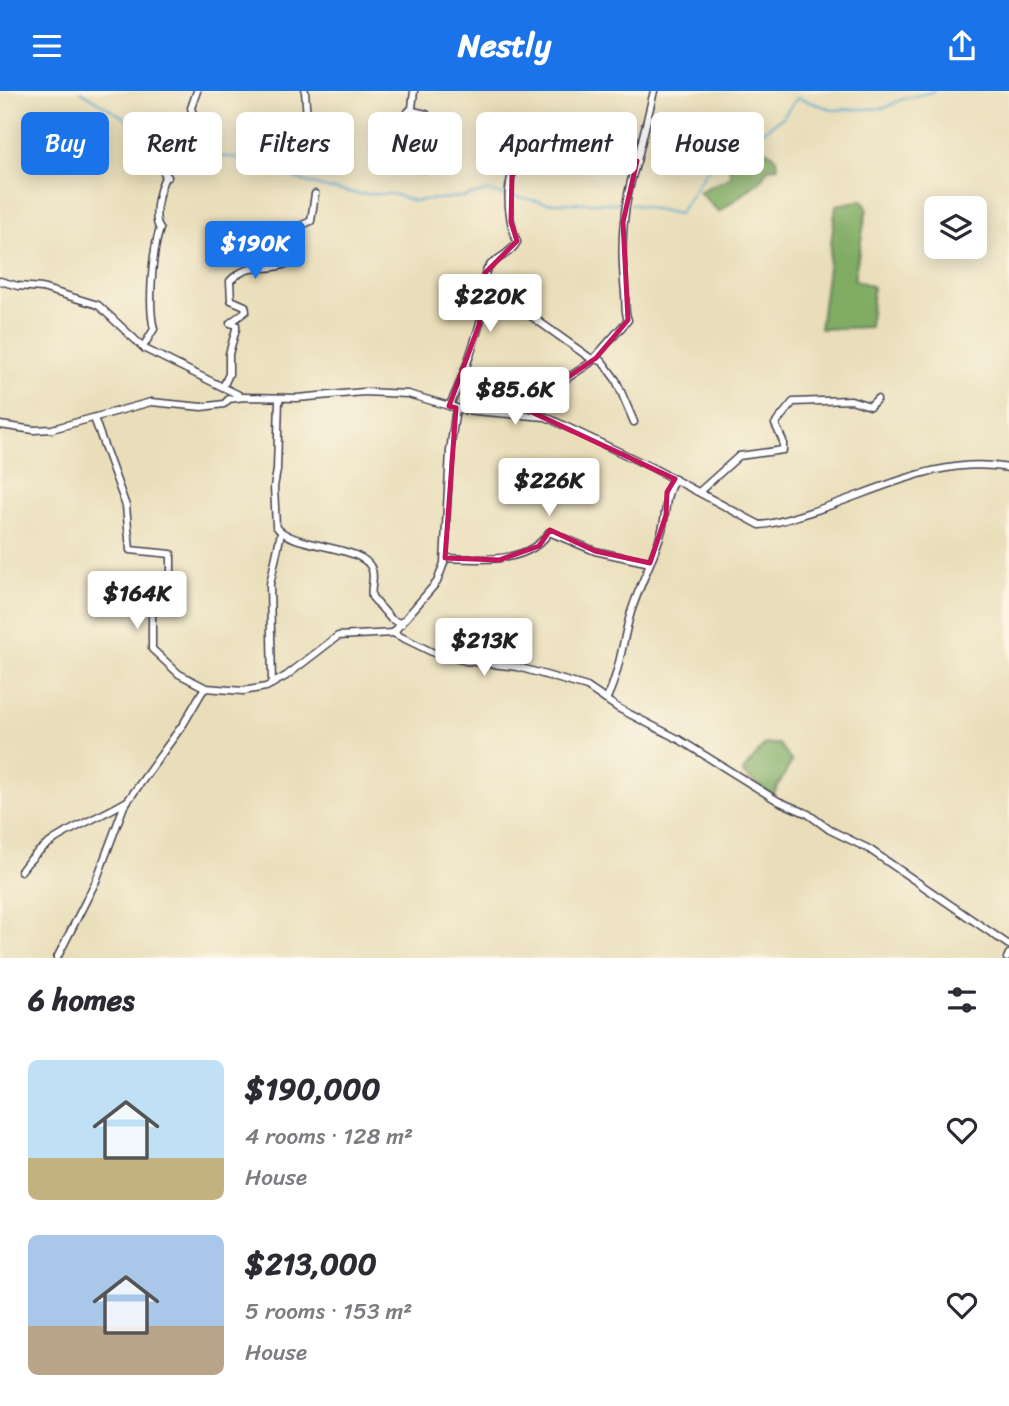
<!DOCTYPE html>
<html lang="en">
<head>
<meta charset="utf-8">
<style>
  body { margin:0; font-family:Sriracha,sans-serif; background:#f7f7f7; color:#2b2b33; height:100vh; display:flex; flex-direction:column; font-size:26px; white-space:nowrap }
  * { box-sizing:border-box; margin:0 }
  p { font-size:23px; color:#7c7c81 }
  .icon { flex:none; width:38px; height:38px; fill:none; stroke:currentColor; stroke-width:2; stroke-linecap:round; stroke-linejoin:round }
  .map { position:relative; height:867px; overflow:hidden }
  .drawer { display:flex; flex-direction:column; background:#fff; flex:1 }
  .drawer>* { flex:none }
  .top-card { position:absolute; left:21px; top:21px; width:968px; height:63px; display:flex; gap:14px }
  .fabs { position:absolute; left:924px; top:105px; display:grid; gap:14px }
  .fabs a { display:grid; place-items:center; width:63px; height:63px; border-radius:10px; background:#fff; box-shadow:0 4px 18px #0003; font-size:35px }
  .price { position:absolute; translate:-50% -60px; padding:0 16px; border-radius:7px; background:#fff; color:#222; font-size:23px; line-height:46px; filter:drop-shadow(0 2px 4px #0008) }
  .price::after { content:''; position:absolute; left:50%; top:42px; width:21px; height:16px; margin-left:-10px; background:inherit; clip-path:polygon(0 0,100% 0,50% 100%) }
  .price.selected { background:#1a73e8; color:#fff }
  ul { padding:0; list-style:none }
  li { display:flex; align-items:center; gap:21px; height:175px; padding:0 28px }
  li span { display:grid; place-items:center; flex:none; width:196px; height:140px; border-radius:10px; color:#555 }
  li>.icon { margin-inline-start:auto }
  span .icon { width:84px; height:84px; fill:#fffc; stroke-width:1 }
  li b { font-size:30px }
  h2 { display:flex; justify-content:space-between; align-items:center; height:84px; padding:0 28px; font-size:30px }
  .pill { padding:0 24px; border-radius:10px; background:#fff; box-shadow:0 4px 18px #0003; font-size:24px; line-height:63px }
  .pill.selected { background:#1a73e8; color:#fff }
  header { display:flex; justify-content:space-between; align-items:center; height:91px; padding:0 28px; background:#1a73e8; color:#fff; font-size:32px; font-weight:800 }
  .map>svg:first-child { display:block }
</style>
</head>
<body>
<header><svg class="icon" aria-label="menu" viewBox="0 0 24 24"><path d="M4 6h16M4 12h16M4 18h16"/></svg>Nestly<svg class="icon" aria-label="share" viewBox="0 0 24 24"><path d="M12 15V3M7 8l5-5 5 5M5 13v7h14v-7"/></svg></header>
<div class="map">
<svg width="1009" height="867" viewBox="0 0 1009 867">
  <rect width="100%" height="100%" fill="#fcf5e5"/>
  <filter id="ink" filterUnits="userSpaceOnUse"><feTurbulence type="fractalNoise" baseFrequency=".0143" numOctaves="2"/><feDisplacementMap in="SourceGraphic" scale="14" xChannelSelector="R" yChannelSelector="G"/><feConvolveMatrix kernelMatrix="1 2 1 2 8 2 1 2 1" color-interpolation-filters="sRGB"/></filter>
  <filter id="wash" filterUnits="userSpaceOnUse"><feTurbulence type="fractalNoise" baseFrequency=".00686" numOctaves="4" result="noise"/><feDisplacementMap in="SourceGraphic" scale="28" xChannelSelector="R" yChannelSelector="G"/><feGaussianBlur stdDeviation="1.57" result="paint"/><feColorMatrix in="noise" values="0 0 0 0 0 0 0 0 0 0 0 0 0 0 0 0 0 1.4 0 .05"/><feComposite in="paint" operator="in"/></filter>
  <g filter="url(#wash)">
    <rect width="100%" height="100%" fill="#e9deb9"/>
    <g fill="#80ac63" stroke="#51674f" stroke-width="2">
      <path d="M 759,55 L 775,65 L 778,76 L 768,78 L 760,90 L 719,121 L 699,101 C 710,94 720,93 731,85 L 729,77 L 743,65 L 748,67 Z"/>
      <path d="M 862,109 L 867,117 L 854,188 L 873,196 L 870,236 L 820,238 L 836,114 Z"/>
      <path d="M 765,653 L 779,653 L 792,670 L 773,704 L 744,684 L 743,680 Z"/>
    </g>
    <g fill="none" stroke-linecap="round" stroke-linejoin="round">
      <g stroke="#53a4cd" stroke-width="2">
        <path d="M 81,0 L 124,27 L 151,50 L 205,65 L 232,66 L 322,96 L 359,103 L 393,103 L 414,110 L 463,106 L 488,100 L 506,105"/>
        <path d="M 512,105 L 548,112 L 624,112"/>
        <path d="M 630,113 L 679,123 L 706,80 L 783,26 L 797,7 L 835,19 L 885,17 L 900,9 L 935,0"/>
      </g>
    </g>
  </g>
  <g filter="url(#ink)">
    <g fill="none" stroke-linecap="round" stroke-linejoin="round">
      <defs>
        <g id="minor">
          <path d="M 408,21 L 412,17 L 414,0"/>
          <path d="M 193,23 L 191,17 L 197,0"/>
          <path d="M 269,30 C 288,28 308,30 327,28 L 329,46 C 321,40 313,36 307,27 L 305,0"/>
          <path d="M 409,40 L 417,73 L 425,78 L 435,60 L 425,50 L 426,23 L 413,20 L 412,17"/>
          <path d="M 328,74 L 329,46"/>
          <path d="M 0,190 L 18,195 L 42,197 L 98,214 L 145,258 L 239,304"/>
          <path d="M 517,220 L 531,225 L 590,267 L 602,270 L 616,289 L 634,331"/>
          <path d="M 143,256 L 154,238 C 148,216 152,160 160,138 C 152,127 159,99 165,86 L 168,86 L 163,80 L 164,73 L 193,23 L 204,31"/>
          <path d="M 223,296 L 229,283 L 229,263 L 236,238 L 236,234 L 230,232 L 246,220 L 245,215 L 231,209 L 230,190 C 250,170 262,182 286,173 L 290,159 L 296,154 L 295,144 L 289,140 L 311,130 L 315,103"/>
          <path d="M 279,308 L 277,379 L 274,396 L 276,435 C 290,458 365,453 372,479 C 375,487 370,497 372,506 L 391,528 L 402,533"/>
          <path d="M 449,315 C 462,292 479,239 485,212 C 487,202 482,189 486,180 C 491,168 510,165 517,151 C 507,127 499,71 535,62 C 545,59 558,59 569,58 L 586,73 L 600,66 L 637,70 L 654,0"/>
          <path d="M 506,321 L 533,310 L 590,272 L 628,229 C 624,220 626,211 625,202 C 620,155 622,114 637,70"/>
          <path d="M 94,327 L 126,415 L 130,459 L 171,463 L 171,486 L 152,518 L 152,558 L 179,583 L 206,597"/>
          <path d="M 0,334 L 34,339 L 52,338 L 151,311 L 202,316 L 224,313 L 229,308 L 244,306 L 297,307 L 364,301 L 408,303 L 463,319 L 546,326 L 651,376 L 760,434 C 776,433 791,427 807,422 C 872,403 939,363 1009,377"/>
          <path d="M 700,400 L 739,365 L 783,359 L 783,350 L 775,333 L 793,311 L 851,309 L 870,315 L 877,308"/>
          <path d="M 445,467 C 480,468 528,474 549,441 L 595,460 L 650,472"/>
          <path d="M 393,542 L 434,562 L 466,570 L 518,576 L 587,596 L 618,617 L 680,649 L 778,710 L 808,723 L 830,739 L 869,758 L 1009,854"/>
          <path d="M 272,593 L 270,493 L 281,442"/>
          <path d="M 606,609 C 620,581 622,551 631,521 C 640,493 654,467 662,439 C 667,421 664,404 675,388"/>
          <path d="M 21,780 C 47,743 89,733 127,710"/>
          <path d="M 57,867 L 96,790 L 124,715 L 184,632 L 202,601 L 206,597 L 243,600 L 266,596 L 286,585 L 338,545 L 393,542 L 437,491 L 444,472 L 450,360 L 456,317"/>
          <path d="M 1007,867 L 1009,863"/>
        </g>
      </defs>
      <use href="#minor" stroke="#403e4e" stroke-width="9"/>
      <use href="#minor" stroke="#fff" stroke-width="6"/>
    </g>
  </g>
  <path fill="none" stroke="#c2185b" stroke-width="5" stroke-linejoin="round" d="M 567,58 L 590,74 L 600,66 L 637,70 L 623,131 L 628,229 L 596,267 L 523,317 L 675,388 L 667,401 L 666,424 L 650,472 L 595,460 L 550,439 L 539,455 L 499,469 L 445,467 L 456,317 L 449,315 L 479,234 L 485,182 L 517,150 L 511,131 L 512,84 L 533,62 Z"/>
</svg>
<div class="fabs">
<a><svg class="icon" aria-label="layers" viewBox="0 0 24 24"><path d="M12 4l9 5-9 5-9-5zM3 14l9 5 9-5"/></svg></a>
</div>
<b class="price selected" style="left:255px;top:190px">$190K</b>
<b class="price" style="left:490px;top:243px">$220K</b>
<b class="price" style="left:515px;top:336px">$85.6K</b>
<b class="price" style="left:549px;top:427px">$226K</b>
<b class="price" style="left:137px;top:540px">$164K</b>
<b class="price" style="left:484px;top:587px">$213K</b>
<div class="top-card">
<a class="pill selected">Buy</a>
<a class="pill">Rent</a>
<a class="pill">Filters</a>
<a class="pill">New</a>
<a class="pill">Apartment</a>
<a class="pill">House</a>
</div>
</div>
<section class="drawer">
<h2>6 homes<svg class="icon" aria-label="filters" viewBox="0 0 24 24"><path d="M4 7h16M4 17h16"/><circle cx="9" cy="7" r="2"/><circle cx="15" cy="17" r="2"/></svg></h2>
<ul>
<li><span style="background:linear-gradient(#bfe0f5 70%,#c2b280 0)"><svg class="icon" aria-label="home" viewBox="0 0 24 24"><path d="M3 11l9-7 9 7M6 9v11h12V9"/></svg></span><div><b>$190,000</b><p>4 rooms · 128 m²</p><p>House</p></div><svg class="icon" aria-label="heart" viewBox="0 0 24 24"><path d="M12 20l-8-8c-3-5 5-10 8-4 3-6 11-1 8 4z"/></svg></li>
<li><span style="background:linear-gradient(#a9c7e8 65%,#b9a48a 0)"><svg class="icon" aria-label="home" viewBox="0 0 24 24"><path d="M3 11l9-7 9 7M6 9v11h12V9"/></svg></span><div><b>$213,000</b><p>5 rooms · 153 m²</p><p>House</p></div><svg class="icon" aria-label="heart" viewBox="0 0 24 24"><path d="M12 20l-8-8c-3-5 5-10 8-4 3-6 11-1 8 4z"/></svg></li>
</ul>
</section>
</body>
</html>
